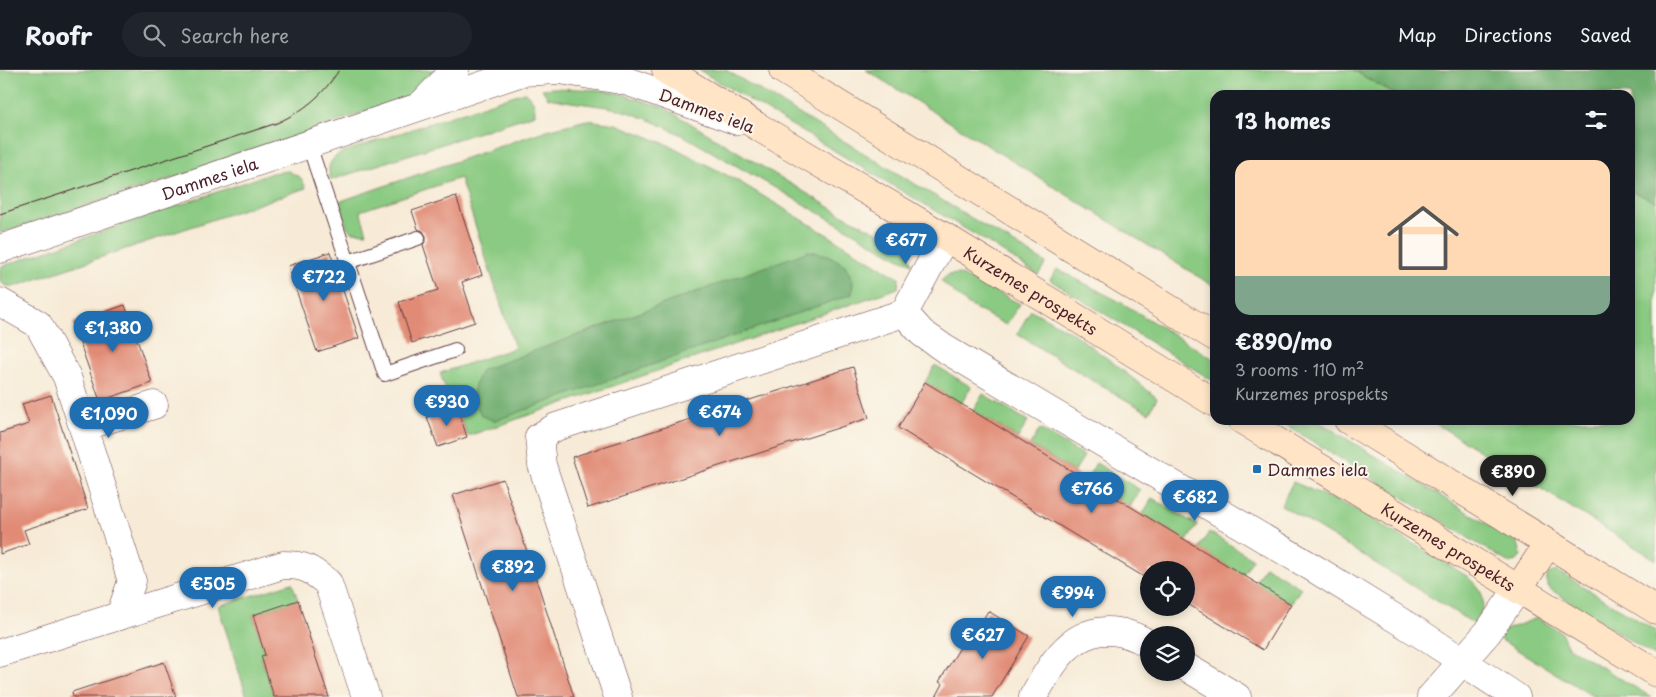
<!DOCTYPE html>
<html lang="en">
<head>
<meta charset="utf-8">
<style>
  body { margin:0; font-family:"Playpen Sans",sans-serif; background:#20242c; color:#f1f3f6; height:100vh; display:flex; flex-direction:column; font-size:19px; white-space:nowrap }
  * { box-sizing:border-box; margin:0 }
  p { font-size:16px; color:#9ea1a6 }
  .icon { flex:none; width:28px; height:28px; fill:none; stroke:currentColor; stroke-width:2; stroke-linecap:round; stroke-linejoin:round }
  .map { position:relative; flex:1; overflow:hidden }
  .drawer { position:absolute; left:1210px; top:20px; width:425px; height:335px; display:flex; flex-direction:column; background:#171b24; border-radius:15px; box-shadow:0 2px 8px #0003 }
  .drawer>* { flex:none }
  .buttons { position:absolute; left:1140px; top:491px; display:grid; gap:10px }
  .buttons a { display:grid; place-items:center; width:55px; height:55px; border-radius:50%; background:#171b24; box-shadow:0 2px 8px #0003; font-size:25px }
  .price { position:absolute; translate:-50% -42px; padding:0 11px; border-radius:18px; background:#1f6fb2; color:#fff; font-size:16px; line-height:32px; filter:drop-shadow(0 1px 2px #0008) }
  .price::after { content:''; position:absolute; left:50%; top:30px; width:15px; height:11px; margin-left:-8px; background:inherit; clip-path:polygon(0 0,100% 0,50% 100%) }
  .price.on { background:#222; color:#fff }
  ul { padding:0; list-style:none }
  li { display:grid; align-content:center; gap:10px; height:265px; padding:0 25px }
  li span { display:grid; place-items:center; height:155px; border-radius:15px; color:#555 }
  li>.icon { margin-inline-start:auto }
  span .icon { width:90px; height:90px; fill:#fffc; stroke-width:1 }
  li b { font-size:21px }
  h2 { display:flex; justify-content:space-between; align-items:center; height:60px; padding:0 25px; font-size:21px }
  header { display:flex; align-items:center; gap:30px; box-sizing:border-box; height:70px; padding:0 25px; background:#171b24; border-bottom:1px solid #363941 }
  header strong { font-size:24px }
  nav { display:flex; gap:28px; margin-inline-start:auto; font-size:18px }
  .search { width:350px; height:45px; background:#20242c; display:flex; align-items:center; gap:12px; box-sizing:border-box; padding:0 18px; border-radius:28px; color:#9ea1a6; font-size:19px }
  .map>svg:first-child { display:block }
</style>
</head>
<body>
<header>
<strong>Roofr</strong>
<div class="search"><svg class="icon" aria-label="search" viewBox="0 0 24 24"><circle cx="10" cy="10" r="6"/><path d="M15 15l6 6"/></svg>Search here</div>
<nav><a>Map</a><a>Directions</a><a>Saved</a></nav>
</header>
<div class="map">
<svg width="1656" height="627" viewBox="0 0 1656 627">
  <rect width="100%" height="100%" fill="#fbf7ec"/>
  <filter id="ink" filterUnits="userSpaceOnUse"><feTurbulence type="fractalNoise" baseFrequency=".02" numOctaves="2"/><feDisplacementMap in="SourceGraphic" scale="10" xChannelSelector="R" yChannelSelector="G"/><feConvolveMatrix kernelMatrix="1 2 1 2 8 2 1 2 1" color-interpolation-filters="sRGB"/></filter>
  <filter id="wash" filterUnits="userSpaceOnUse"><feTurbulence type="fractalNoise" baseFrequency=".0096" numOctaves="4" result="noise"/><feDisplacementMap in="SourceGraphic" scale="20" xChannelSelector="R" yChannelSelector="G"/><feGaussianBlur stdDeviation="1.12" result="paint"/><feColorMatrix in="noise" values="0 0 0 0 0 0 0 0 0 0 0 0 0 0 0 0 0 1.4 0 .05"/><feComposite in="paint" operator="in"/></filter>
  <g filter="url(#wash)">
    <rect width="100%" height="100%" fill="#f7ebd7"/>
    <g fill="#8aca82" stroke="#6a7456">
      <path d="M 0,0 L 443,0 L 414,24 L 243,86 L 0,163 Z"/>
      <path d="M 699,0 L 726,0 L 1046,193 L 1038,205 L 989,173 Z"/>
      <path d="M 866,0 L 1353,0 L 1396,25 L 1215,25 L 1215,217 Z"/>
      <path d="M 553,18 L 600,20 L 622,24 L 665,38 L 841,144 L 902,175 L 908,184 L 912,194 L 900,189 L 684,66 C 659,54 635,42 607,37 C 587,34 568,32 548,28 L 542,19 Z"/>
      <path d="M 524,22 C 533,28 535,33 535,44 L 331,110 C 326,96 330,89 343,82 Z"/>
      <path d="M 587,50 L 616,54 L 671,76 L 738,111 L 899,208 L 898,218 L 468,366 L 457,337 L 452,338 L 440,303 L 515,278 L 460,108 L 360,141 L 367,163 L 352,162 L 347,157 L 338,132 L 547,60 Z"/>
      <path d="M 288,101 L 301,108 L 306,118 L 13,217 L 4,215 L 0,211 L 0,197 L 272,103 Z"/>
      <path d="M 1630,120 L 1656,132 L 1656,490 L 1430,350 L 1630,350 Z"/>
      <path d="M 1057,199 L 1122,233 L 1215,290 L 1215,312 L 1050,210 Z"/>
      <path d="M 958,204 L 976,211 L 1020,234 L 1006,255 L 967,234 L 941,211 L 948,205 Z"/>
      <path d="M 1031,240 L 1074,264 L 1116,295 L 1157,328 L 1149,343 L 1098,314 L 1017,264 Z"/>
      <path d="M 935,295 L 971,317 L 961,334 L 925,312 Z"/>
      <path d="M 983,324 L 1028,351 L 1018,368 L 973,341 Z"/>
      <path d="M 1278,350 L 1316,350 L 1518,473 L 1521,485 L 1517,491 L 1509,493 Z"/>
      <path d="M 1040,359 L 1084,386 L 1074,402 L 1030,375 Z"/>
      <path d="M 1096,393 L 1140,420 L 1130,437 L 1086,410 Z"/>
      <path d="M 1293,412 L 1355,439 L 1467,506 C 1486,524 1487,531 1476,555 L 1281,435 Z"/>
      <path d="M 1152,428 L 1197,455 L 1187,471 L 1143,444 Z"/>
      <path d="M 1209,462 L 1253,489 L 1243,505 L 1199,479 Z"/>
      <path d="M 1265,496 L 1301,518 L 1291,534 L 1255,513 Z"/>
      <path d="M 1556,501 L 1571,509 L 1656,561 L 1656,587 L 1550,519 L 1546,512 L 1548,504 Z"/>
      <path d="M 292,513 L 298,530 L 253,545 L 265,585 L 261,587 L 274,627 L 247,627 L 218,536 Z"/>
      <path d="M 1537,548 L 1561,562 L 1568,577 L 1651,627 L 1594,627 L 1498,568 L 1503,561 Z"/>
    </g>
    <g fill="#6fae70" stroke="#5c664e">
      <path d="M 1353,0 L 1656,0 L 1656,132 L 1630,120 L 1630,25 L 1396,25 Z"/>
      <path d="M 809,181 L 828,185 L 845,195 L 853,211 L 852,224 L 494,351 L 481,345 C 471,325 471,319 482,300 Z"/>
    </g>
    <g id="blocks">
      <g fill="#e18b76">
        <path d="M 456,126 L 482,205 L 462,212 L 475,252 L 412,273 L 399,232 L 438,220 L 423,175 L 426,170 L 426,166 L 423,161 L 418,159 L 412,141 Z"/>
        <path d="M 330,182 L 359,268 L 317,282 L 288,196 Z"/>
        <path d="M 125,235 L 152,313 L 100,331 L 73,253 Z"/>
        <path d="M 853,297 L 869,348 L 588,438 L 572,387 Z"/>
        <path d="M 925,312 L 1291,534 L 1263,580 L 1186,533 L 1186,500 L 1149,500 L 1149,510 L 898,358 Z"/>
        <path d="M 51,325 L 88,439 L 24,460 L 29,474 L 0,484 L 0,363 L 29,354 L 22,334 Z"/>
        <path d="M 457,337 L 467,367 L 438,377 L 427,347 Z"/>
        <path d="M 503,409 L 540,521 L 574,627 L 518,627 L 453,425 Z"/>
        <path d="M 298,530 L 315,585 L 329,627 L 274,627 L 261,586 L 265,585 L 253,545 Z"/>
        <path d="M 988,541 L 1029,566 L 992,627 L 936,627 L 943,614 L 939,612 L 970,561 L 974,564 Z"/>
        <path d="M 164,592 L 176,627 L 73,627 L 72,622 Z"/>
      </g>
    </g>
  </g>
  <g filter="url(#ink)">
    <use href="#blocks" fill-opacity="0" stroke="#643e45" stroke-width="1"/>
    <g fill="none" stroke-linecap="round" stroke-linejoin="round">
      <defs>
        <g id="service">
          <path d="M 309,75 L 385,304 L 455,280"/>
          <path d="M 348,192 L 418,168"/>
        </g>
        <g id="minor">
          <path d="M 560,0 L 626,11 L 738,51"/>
          <path d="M 423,33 L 455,0"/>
          <path id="s1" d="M 0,179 L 522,2 L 557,0"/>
          <path d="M 0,232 L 38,254 L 67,307 L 132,511 L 120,546"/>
          <path d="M 904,243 L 922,263 L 945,279 L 1315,499 L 1424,566 L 1516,627"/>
          <path d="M 83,357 L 154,335"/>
          <path d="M 0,583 L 283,495 C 306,495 310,499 328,513 L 366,627"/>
          <path d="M 1186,597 L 1237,627"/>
          <path d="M 618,627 L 542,395 L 539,367 L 556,357 L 904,243 L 945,167"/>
          <path d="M 1033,627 C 1040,615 1047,602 1056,590 C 1081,557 1114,553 1149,574"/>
          <path d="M 1431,627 L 1488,562 L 1518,519"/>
        </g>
        <g id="secondary">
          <path id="s2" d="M 666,0 L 765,61 L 945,167 L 1215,333"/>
          <path d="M 783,0 L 1215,267"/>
          <path id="s3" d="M 1242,350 L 1656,603"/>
          <path d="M 1348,350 L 1656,540"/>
          <path d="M 1518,519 L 1548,474"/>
        </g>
      </defs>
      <use href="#service" stroke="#643e45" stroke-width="16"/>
      <use href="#minor" stroke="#643e45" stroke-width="29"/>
      <use href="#secondary" stroke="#643e45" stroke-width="29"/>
      <use href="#service" stroke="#fff" stroke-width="14"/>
      <use href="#minor" stroke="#fff" stroke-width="28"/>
      <use href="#secondary" stroke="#ffe4c6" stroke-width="28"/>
      <path stroke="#4a1f2b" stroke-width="1" d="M 0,144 L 277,53 C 305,40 322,26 339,0"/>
    </g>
  </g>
  <rect fill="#1f6fb2" stroke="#fbf7ec" stroke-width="2" x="1252" y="394" width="10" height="10" rx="2.5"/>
  <g text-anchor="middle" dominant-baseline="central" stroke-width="4" stroke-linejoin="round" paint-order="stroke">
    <g font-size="16" fill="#4a1f2b" stroke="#fbf7ec">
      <text transform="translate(707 40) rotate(20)">Dammes iela</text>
      <text stroke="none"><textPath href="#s1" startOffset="221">Dammes iela</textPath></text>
      <text stroke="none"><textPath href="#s2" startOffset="426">Kurzemes prospekts</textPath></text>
      <text stroke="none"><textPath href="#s3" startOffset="242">Kurzemes prospekts</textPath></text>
    </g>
    <g font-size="16" fill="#4a1f2b" stroke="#fbf7ec" text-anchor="start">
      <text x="1267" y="399">Dammes iela</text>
    </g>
  </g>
</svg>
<div class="buttons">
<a><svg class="icon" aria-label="locate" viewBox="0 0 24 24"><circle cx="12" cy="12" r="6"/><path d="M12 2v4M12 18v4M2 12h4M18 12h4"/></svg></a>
<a><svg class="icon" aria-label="layers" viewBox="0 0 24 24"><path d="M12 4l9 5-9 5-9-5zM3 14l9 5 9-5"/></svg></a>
</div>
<b class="price" style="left:906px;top:195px">€677</b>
<b class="price" style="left:324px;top:232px">€722</b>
<b class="price" style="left:113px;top:283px">€1,380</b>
<b class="price" style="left:447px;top:357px">€930</b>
<b class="price" style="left:720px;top:367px">€674</b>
<b class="price" style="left:109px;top:369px">€1,090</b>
<b class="price on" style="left:1513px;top:427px">€890</b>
<b class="price" style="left:1092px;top:444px">€766</b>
<b class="price" style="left:1195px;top:452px">€682</b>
<b class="price" style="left:513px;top:522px">€892</b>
<b class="price" style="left:213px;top:539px">€505</b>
<b class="price" style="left:1073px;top:548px">€994</b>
<b class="price" style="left:983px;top:590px">€627</b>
<section class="drawer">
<h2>13 homes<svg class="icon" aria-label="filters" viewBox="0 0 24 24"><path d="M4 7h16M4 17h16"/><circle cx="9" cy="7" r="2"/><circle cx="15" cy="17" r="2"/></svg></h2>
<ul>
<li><span style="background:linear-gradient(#ffd9b3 75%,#7fa58c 0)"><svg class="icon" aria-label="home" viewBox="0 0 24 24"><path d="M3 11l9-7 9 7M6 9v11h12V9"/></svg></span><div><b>€890/mo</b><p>3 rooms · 110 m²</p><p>Kurzemes prospekts</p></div></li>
</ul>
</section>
</div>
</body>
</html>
